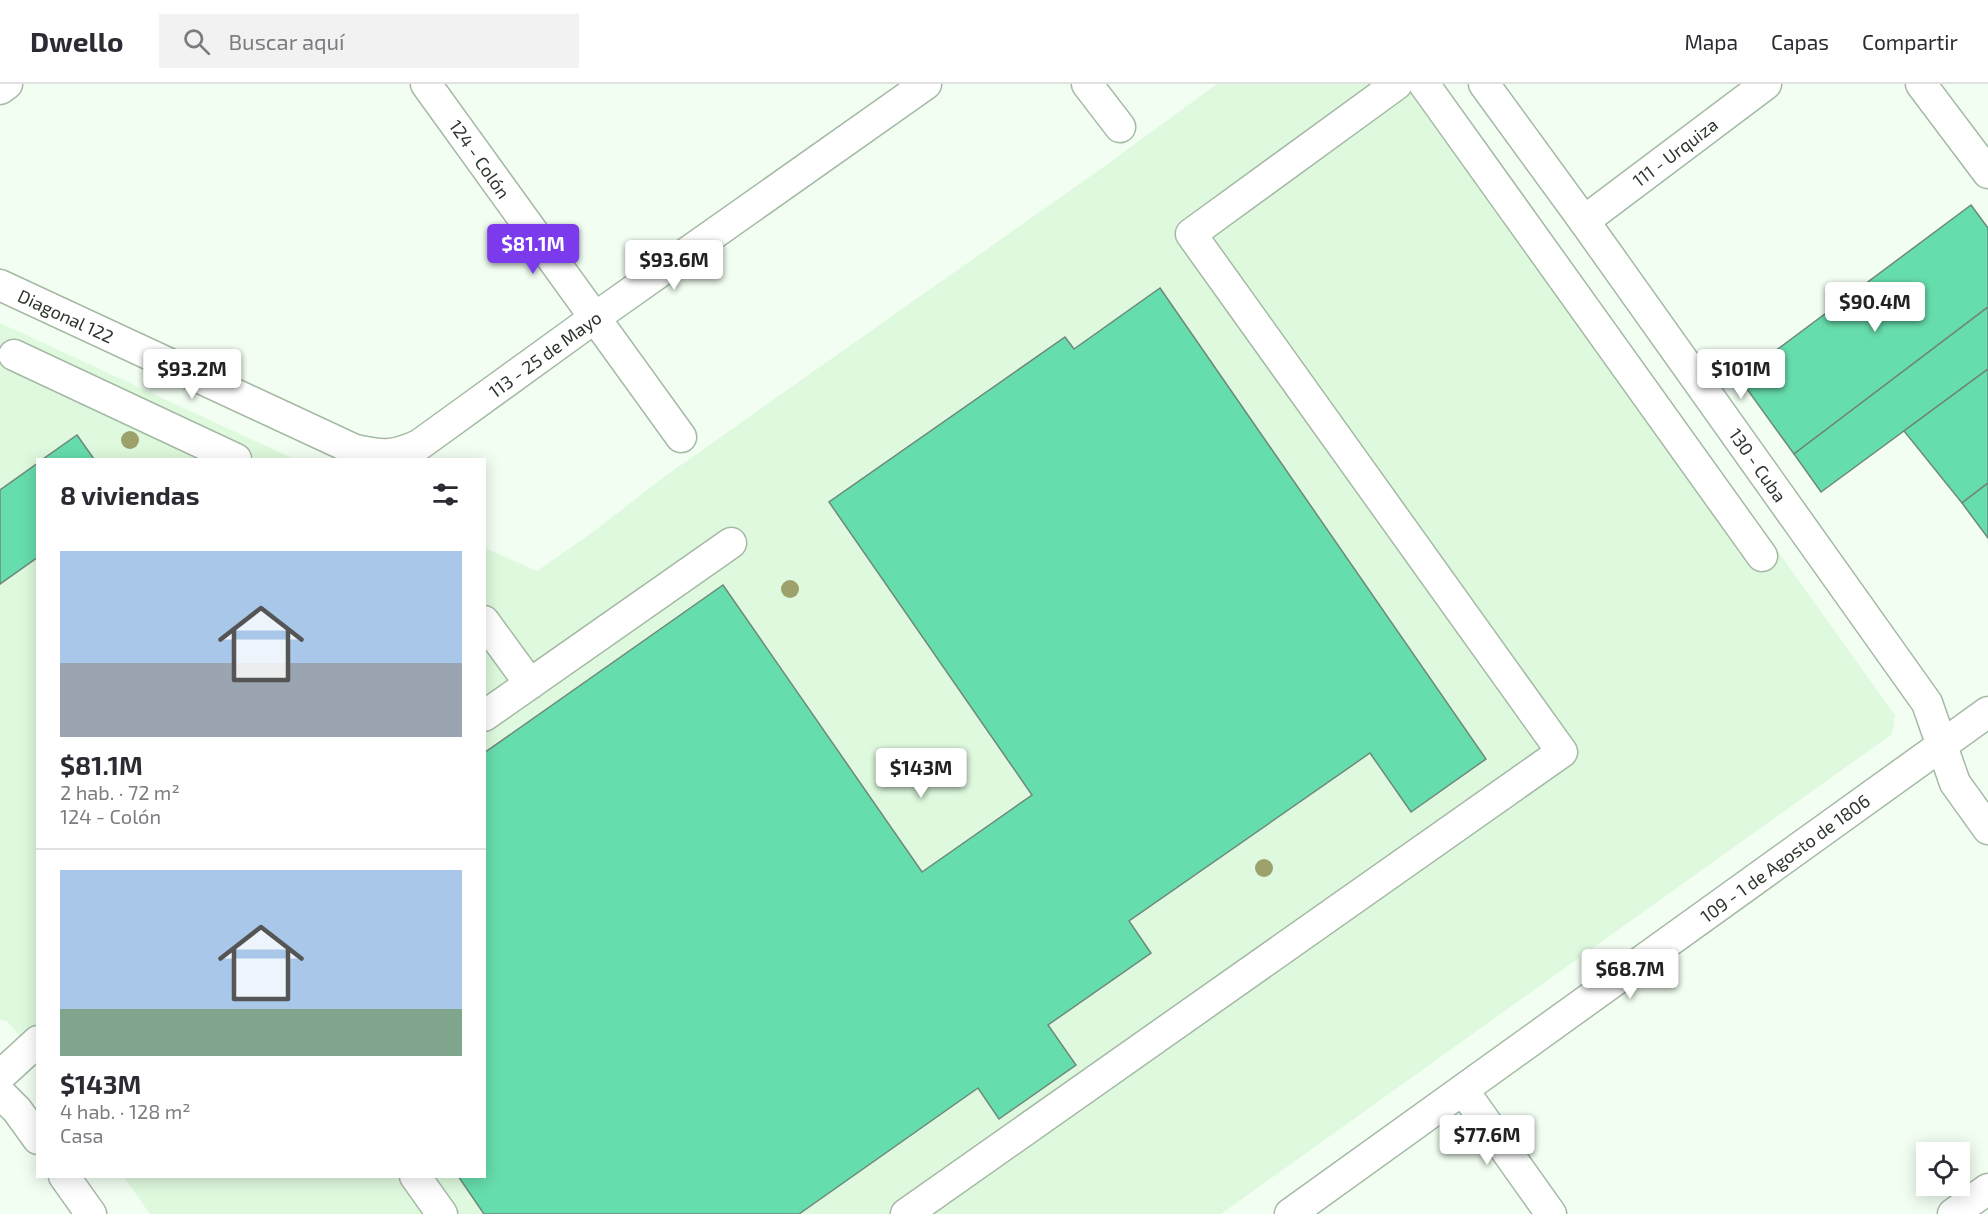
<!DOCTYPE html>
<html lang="es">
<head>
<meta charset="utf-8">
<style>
  body { margin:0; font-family:"Exo 2",sans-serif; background:#f2f2f3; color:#2b2b33; height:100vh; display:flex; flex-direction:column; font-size:22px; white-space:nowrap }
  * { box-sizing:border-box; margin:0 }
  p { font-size:20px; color:#7c7c81 }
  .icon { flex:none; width:33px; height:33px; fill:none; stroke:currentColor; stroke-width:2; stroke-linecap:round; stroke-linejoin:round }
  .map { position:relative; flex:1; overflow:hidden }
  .sheet { position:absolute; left:36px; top:374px; width:450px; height:720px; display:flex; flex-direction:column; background:#fff; border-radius:0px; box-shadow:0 3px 15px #0003 }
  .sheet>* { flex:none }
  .controls { position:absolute; left:1916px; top:1058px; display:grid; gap:12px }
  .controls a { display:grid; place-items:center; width:54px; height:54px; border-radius:0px; background:#fff; box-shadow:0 3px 15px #0003; font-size:30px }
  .price { position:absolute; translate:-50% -51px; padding:0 14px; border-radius:6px; background:#fff; color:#222; font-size:20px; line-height:39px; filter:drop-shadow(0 2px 3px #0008) }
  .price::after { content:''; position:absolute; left:50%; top:36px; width:18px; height:14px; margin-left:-9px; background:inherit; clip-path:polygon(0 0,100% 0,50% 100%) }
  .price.active { background:#7c3aed; color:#fff }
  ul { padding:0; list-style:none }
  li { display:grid; align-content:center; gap:12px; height:318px; padding:0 24px }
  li+li { border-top:2px solid #e1e1e2 }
  li span { display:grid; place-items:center; height:186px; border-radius:0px; color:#555 }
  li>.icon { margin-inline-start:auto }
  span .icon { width:108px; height:108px; fill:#fffc; stroke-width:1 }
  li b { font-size:26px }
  h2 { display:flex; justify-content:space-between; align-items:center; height:72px; padding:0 24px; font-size:26px }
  header { display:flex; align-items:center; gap:36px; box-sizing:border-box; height:84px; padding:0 30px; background:#fff; border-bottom:2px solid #e1e1e2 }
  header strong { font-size:28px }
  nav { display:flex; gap:33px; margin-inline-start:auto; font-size:21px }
  .search { width:420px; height:54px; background:#f2f2f3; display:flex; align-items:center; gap:15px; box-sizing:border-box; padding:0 21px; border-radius:0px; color:#7c7c81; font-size:22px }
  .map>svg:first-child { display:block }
</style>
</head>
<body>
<header>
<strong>Dwello</strong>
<div class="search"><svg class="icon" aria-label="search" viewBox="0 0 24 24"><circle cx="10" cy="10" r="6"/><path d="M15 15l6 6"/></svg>Buscar aquí</div>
<nav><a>Mapa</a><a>Capas</a><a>Compartir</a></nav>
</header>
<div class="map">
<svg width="1988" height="1130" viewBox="0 0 1988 1130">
  <rect width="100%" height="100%" fill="#f1fef1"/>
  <g fill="#def9de">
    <path d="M 1217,0 L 1443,0 L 1895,631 L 1892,650 L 1221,1130 L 150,1130 L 123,1092 L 484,1092 L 485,464 L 537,487 L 593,448 L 664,393 L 1102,84 Z"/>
    <path d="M 0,239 L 294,375 L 38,375 L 37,973 L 7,937 L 0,936 Z"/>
  </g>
  <g fill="#66ddac" stroke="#6e887b" stroke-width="1.5">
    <path d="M 1971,121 L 1988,144 L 1988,223 L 1794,370 L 1739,294 Z"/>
    <path d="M 1160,204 L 1486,675 L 1411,728 L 1370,669 L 1129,837 L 1151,869 L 1048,941 L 1076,981 L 999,1035 L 978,1004 L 799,1130 L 484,1130 L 458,1092 L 484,1092 L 484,669 L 723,501 L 922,788 L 1032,711 L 829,418 L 1065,253 L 1074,265 Z"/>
    <path d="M 1988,223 L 1988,285 L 1821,408 L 1794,370 Z"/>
    <path d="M 1988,285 L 1988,399 L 1962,419 L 1904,347 Z"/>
    <path d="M 77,351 L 94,375 L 43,375 Z"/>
    <path d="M 38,379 L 38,473 L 0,500 L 0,406 Z"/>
    <path d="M 1988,399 L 1988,454 L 1962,419 Z"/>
  </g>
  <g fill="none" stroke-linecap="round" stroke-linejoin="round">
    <defs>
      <g id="minor">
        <path d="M 426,0 L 681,353"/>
        <path d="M 1087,0 L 1120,43"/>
        <path d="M 1424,0 L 1762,472"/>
        <path d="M 1484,0 L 1584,137 L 1927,619 L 1955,699 L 1988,745"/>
        <path d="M 1921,0 L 1988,89"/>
        <path d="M 0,5 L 7,0"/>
        <path d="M 1584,137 L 1766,0"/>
        <path d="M 0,201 L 355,366 C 383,372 392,373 419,361 L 593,235 L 926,0"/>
        <path d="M 14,271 L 236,375"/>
        <path d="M 484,537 L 530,600"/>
        <path d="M 484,632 L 731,459"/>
        <path d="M 0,992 L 38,957"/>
        <path d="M 1463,1006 L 1551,1130"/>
        <path d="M 0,1009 L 17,1026 L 38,1055"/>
        <path d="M 64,1092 L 91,1130"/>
        <path d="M 415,1092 L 442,1130"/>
        <path d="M 906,1130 L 1562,668 L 1191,150 L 1397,0"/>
        <path d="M 1290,1130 L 1988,628"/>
        <path d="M 1953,1130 L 1988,1105"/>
      </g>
    </defs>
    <use href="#minor" stroke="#a5b9a5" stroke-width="33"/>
    <use href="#minor" stroke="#fff" stroke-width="30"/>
  </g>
  <g fill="#9da26c">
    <circle cx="130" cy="356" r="9"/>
    <circle cx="790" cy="505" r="9"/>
    <circle cx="1264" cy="784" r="9"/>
  </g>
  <g text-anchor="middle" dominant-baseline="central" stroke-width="6" stroke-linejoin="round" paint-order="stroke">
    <g font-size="18" fill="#2c342c" stroke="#fff">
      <text transform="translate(1675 68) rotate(-37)">111 - Urquiza</text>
      <text transform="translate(480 75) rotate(55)">124 - Colón</text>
      <text transform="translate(66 232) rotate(25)">Diagonal 122</text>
      <text transform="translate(545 270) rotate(-36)">113 - 25 de Mayo</text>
      <text transform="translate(1758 381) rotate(55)">130 - Cuba</text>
      <text transform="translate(1785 774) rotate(-36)">109 - 1 de Agosto de 1806</text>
    </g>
  </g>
</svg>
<div class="controls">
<a><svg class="icon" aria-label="locate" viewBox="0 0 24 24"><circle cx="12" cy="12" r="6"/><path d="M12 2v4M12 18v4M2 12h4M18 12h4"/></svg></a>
</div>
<b class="price active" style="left:533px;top:191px">$81.1M</b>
<b class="price" style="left:674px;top:207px">$93.6M</b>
<b class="price" style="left:1875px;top:249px">$90.4M</b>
<b class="price" style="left:192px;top:316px">$93.2M</b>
<b class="price" style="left:1741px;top:316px">$101M</b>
<b class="price" style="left:921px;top:715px">$143M</b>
<b class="price" style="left:1630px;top:916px">$68.7M</b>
<b class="price" style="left:1487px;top:1082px">$77.6M</b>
<section class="sheet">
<h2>8 viviendas<svg class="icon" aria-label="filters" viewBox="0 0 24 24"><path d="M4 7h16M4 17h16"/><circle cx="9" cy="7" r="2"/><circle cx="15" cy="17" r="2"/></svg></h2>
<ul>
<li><span style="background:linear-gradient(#a9c7e8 60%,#9aa5b1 0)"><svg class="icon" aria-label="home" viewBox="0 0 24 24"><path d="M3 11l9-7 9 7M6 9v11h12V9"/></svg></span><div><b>$81.1M</b><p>2 hab. · 72 m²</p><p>124 - Colón</p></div></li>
<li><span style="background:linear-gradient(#a9c7e8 75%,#7fa58c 0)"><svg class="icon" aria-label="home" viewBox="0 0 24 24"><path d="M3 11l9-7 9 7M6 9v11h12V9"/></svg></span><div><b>$143M</b><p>4 hab. · 128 m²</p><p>Casa</p></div></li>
</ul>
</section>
</div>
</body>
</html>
